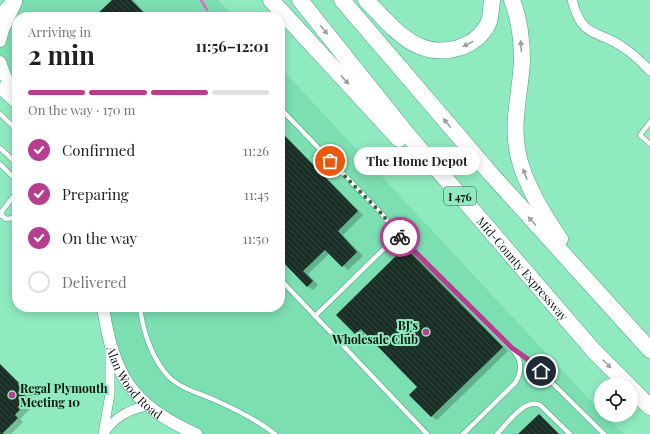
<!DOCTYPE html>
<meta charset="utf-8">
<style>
body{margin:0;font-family:"Playfair Display",serif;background:#f6f6f6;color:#202124;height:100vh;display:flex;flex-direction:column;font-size:15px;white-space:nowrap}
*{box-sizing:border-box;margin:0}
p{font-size:13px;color:#757577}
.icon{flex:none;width:22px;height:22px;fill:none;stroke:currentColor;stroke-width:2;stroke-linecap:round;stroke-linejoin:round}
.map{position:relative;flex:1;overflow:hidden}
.sheet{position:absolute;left:12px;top:12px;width:273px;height:300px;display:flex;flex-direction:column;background:#fff;border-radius:16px;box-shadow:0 2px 10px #0003}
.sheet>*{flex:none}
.buttons{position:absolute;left:594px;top:378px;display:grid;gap:8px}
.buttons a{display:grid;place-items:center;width:44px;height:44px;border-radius:50%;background:#fff;box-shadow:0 2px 10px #0003;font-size:20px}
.pin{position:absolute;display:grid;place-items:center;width:34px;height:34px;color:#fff;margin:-17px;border:2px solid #fff;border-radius:50%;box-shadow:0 1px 4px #0007}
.courier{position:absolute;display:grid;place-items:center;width:40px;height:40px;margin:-20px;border:3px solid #b73d8f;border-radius:50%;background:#fff;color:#222;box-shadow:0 1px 5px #0007}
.bubble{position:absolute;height:28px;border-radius:14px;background:#fff;box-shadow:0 2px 10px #0003;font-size:13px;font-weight:700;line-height:28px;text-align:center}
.headline em{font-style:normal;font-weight:700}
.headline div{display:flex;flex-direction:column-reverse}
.headline{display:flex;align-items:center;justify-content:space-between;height:68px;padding:0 16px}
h1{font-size:26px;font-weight:700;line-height:30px}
.bar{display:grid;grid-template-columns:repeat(4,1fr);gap:6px 4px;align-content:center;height:48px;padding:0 16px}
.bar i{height:5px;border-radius:3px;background:#e0e0e0}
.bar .selected{background:#b73d8f}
.bar p{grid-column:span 4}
ol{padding:0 16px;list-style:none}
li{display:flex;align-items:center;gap:12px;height:44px}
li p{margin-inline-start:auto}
li .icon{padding:4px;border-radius:50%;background:#b73d8f;color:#fff;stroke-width:4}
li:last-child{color:#757577}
li i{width:22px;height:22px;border:2px solid #e0e0e0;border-radius:50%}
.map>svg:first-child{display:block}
</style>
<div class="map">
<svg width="650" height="434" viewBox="0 0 650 434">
<defs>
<pattern id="building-back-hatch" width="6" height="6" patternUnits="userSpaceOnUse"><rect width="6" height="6" fill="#1a2f25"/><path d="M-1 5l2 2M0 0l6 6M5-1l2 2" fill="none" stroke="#31443b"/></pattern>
</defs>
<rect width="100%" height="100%" fill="#90eac0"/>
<g fill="#7bdfb2">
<polygon points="17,0 218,0 234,17 17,17 17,93 0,62 0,41"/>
<polygon points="280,67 601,412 601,415 604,415 624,434 196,434 176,425 126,382 103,307 280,307"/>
</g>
<g fill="#0003">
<polygon points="113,0 133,0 149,17 96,17"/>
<polygon points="280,130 363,215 343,235 363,256 348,270 330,253 308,274 318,285 313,290 307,286 280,258"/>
<polygon points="405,249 411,252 508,351 437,420 431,416 418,387 366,333 361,337 355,334"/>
<polygon points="0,365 33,396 26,403 31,408 20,419 23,422 11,434 0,434"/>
</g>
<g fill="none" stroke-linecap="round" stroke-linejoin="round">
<polyline stroke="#e06bb6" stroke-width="2.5" points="201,0 207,10"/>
</g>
<g fill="url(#building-back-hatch)">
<polygon points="112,0 131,0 148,17 94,17"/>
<polygon points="280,131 358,211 338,231 357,252 342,267 325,250 303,271 313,281 307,287 280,259"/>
<polygon points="405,247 503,347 431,417 409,395 417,387 361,329 355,334 336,315"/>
<polygon points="0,364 28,392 21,399 25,404 15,415 18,418 2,434 0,434"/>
<polygon points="539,414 559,434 518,434"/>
</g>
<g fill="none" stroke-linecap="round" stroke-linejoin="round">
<defs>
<g id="lane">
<polyline points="280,108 381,213 398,235"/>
<polyline points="0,114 17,130"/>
<polyline points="650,122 640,135 650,144"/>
<polyline points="0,148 17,164"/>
<polyline points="0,164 17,181"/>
<polyline points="0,214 6,219 14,218 17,215"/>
<polyline points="2,216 2,211 17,192"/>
<polyline points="280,279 427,434"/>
<path d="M140 307C143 332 152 359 169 377 182 390 203 394 219 402 239 411 257 420 275 434"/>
<path d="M315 316 398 235 511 348C522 359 523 370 515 383L463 434"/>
<polyline points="516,351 530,361 604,434"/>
<path d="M497 434C507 424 524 398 540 405L570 434"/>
</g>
<g id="street">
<path d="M572 0C583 41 597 28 624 48 634 54 642 63 650 71"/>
<path d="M104 433C115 417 128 410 146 406"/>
<polyline points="103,434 110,394 110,350"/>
</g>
<g id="secondary">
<polyline points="0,41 3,30 16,2"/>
<polyline points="0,62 6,78 17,93"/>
<polyline points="0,88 17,103"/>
<path id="s1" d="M103 307C113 375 132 406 196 434"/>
</g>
<polyline id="primary" points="0,16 15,0"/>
<g id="highway">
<polyline points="271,0 399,139"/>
<path id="s2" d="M300 0 407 134 593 350 628 385"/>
<polyline points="342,0 491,174 650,350"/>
<path d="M366 0C382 16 398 37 419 46 443 56 475 49 488 24 491 18 491 7 492 0"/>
<path d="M512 0C519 18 522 40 522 60 521 89 512 119 517 148 521 178 543 214 560 239"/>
<polyline points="631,388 650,407"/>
</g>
</defs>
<use href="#lane" stroke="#48a27c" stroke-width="5.5"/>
<use href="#street" stroke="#48a27c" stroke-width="10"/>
<use href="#secondary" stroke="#48a27c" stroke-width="13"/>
<use href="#primary" stroke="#48a27c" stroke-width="15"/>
<use href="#highway" stroke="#48a27c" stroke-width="17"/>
<use href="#lane" stroke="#fff" stroke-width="4.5"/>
<use href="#street" stroke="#fff" stroke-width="9"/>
<use href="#secondary" stroke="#fff" stroke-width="12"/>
<use href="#primary" stroke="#fff" stroke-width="14"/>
<use href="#highway" stroke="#fff" stroke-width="16"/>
</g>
<defs><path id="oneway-solid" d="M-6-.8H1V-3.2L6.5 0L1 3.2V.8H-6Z"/></defs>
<g fill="#99a19d">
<use href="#oneway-solid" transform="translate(324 30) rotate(51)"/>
<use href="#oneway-solid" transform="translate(468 44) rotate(153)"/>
<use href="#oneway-solid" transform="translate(521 46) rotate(-94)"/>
<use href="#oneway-solid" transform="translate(345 80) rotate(47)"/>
<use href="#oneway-solid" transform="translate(447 123) rotate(-130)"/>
<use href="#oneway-solid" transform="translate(525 174) rotate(-110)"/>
<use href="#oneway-solid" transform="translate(532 221) rotate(-132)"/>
<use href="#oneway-solid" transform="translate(607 364) rotate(45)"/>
</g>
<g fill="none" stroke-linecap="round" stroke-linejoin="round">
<polyline stroke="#32604a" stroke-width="4" stroke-dasharray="0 7.2" points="330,161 381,213 400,237"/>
<polyline stroke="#b73d8f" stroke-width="5" points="400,237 512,348 526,358 541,371"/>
</g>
<g fill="#b73d8f" stroke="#90eac0" stroke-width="1.5">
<circle cx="426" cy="332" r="4"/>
<circle cx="12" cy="395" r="4"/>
</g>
<g text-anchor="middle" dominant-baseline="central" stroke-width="4" stroke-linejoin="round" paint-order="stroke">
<rect fill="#90eac0" stroke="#2b5541" stroke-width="1" x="444" y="187" width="32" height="18" rx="3"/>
<g font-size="11" font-weight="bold" fill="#00150a">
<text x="460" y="196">I 476</text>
</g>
<g font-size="12" fill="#00150a" stroke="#90eac0">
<text stroke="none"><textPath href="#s2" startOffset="349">Mid-County Expressway</textPath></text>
<text stroke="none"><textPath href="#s1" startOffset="84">Alan Wood Road</textPath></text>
</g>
<g font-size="12" font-weight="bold" fill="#00150a" stroke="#90eac0" text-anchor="end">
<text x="418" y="325">BJ's<tspan x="418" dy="14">Wholesale Club</tspan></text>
<text x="20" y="388" text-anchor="start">Regal Plymouth<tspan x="20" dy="14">Meeting 10</tspan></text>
</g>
</g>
</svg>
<div class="buttons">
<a><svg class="icon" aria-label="locate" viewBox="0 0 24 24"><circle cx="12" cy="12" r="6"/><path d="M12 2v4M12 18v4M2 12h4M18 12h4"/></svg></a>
</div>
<div class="pin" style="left:330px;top:161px;background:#ea580c"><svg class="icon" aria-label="bag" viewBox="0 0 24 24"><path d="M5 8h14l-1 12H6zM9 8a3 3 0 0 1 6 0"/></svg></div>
<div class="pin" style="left:541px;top:371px;background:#1f2937"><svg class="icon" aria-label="home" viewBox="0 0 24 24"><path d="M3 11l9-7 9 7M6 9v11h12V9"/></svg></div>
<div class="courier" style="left:400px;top:237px"><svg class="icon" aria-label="bike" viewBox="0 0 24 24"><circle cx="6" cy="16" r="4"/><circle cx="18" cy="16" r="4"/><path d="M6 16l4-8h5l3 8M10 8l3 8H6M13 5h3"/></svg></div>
<div class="bubble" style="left:354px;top:147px;width:126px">The Home Depot</div>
<section class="sheet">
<div class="headline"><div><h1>2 min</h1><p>Arriving in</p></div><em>11:56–12:01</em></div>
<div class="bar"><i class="selected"></i><i class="selected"></i><i class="selected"></i><i></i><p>On the way · 170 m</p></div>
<ol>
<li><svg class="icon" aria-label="check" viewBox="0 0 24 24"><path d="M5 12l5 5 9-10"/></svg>Confirmed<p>11:26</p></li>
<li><svg class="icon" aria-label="check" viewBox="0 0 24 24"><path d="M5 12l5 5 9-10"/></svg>Preparing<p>11:45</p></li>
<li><svg class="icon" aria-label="check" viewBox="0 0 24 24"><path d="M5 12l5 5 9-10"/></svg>On the way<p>11:50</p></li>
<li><i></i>Delivered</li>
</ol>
</section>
</div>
